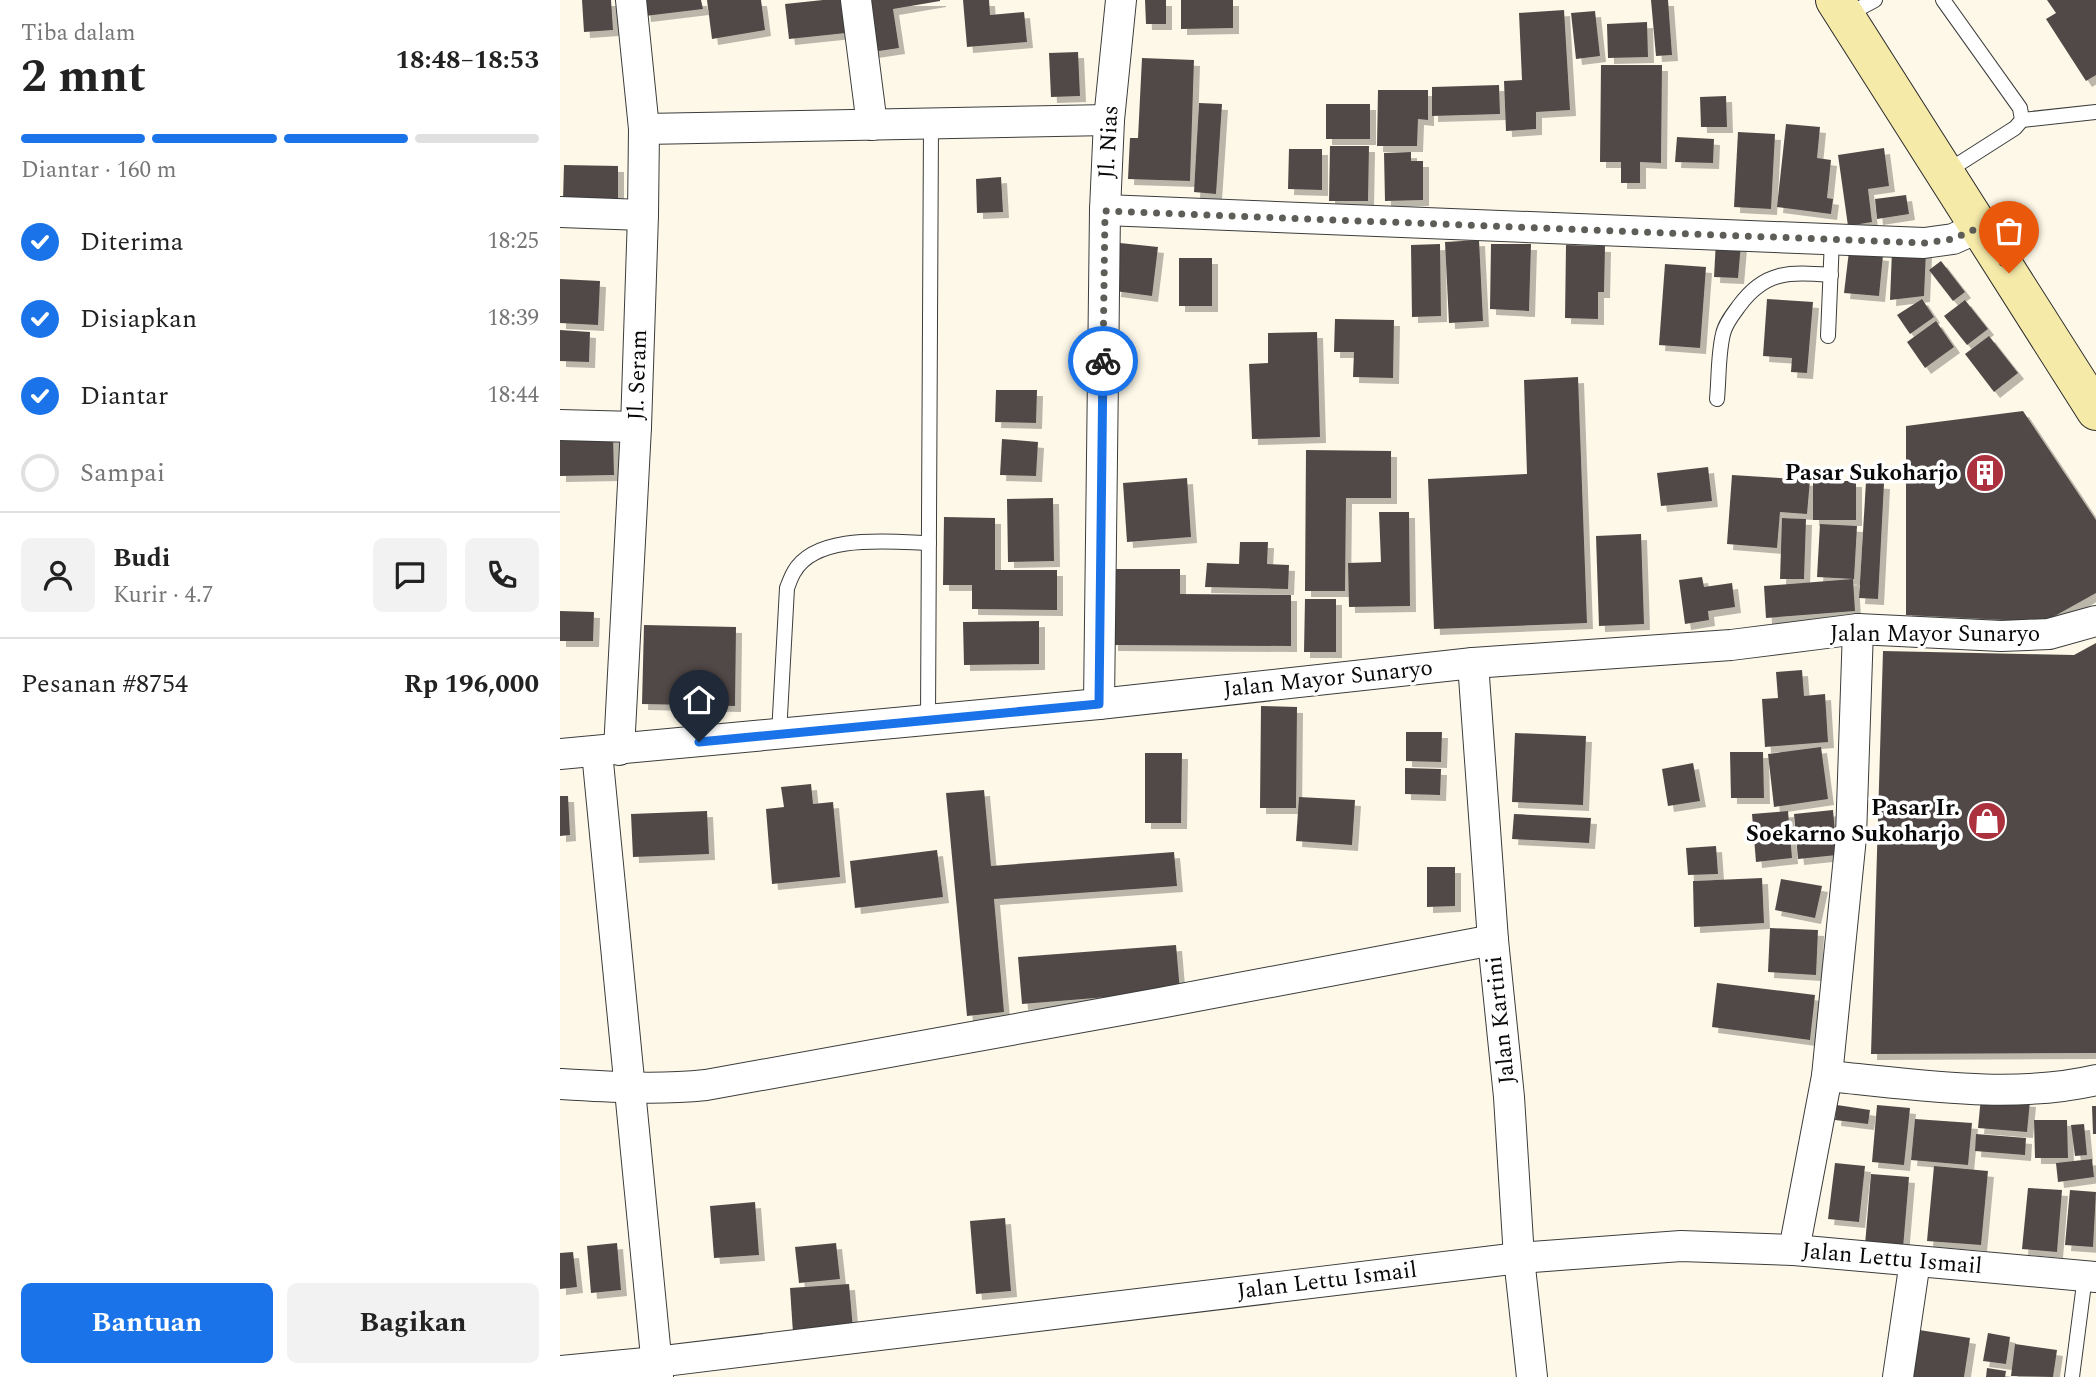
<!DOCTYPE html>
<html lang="id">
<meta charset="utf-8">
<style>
body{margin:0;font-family:Spectral,serif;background:#f2f2f2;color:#222;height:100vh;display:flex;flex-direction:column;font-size:26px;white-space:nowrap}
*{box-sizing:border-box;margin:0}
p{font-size:23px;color:#767676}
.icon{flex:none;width:38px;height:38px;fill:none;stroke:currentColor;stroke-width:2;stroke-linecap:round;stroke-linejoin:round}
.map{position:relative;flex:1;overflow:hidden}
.drawer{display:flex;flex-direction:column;background:#fff;width:560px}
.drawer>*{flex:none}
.pin{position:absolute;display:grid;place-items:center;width:60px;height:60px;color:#fff;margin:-72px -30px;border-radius:50% 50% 50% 0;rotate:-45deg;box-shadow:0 0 7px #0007}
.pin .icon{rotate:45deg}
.courier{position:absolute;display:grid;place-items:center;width:70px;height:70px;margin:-35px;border:5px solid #1a73e8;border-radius:50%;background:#fff;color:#222;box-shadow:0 2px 9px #0007}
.overview em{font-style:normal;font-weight:700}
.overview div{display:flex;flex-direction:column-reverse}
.overview{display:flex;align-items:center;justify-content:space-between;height:119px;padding:0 21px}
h1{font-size:46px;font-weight:700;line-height:52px}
.bar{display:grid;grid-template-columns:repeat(4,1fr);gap:10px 7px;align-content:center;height:84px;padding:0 21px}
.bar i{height:9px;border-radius:5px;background:#e0e0e0}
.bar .active{background:#1a73e8}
.bar p{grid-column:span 4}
.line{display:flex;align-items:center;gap:18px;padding:0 21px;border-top:2px solid #e0e0e0}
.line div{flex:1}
.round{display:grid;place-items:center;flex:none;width:74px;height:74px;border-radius:10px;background:#f2f2f2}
ol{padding:0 21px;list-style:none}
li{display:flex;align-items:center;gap:21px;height:77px}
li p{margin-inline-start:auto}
li .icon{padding:7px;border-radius:50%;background:#1a73e8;color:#fff;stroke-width:4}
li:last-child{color:#767676}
li i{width:38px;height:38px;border:4px solid #e0e0e0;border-radius:50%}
.button{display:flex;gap:14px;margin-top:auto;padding:14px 21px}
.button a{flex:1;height:80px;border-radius:10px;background:#1a73e8;color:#fff;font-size:28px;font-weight:700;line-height:80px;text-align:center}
.button a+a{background:#f2f2f2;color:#222}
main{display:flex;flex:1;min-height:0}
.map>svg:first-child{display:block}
</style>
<main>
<section class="drawer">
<div class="overview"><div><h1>2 mnt</h1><p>Tiba dalam</p></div><em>18:48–18:53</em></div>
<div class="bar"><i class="active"></i><i class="active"></i><i class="active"></i><i></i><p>Diantar · 160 m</p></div>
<ol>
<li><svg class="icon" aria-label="check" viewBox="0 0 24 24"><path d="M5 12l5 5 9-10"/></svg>Diterima<p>18:25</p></li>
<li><svg class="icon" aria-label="check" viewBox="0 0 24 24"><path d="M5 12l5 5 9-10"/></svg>Disiapkan<p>18:39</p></li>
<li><svg class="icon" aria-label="check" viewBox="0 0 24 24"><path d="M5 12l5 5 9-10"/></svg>Diantar<p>18:44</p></li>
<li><i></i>Sampai</li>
</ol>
<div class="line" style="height:126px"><a class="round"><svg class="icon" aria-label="person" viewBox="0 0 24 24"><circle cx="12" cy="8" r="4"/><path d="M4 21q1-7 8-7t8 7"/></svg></a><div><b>Budi</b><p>Kurir · 4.7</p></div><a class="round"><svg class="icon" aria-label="chat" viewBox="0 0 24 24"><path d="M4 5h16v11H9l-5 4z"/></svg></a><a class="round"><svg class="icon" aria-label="phone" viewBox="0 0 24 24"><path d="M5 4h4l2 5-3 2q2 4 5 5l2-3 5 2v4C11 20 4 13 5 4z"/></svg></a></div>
<div class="line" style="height:91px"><div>Pesanan #8754</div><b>Rp 196,000</b></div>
<div class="button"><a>Bantuan</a><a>Bagikan</a></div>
</section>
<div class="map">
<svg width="1536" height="1377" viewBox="0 0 1536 1377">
<defs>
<filter id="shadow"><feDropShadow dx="6" dy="6" stdDeviation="0" flood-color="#0004"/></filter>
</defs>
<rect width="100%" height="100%" fill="#fdf8e8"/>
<g fill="#514a47" filter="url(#shadow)">
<polygon points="22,0 51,0 53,30 24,32"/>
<polygon points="83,0 141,0 143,9 85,16"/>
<polygon points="147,0 201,0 205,30 152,39"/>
<polygon points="263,0 282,0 286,33 229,39 225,4"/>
<polygon points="303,0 380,0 380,1 333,9 339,48 312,52"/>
<polygon points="403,0 429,0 430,15 464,12 467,42 407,47"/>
<polygon points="585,0 606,0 606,24 586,24"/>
<polygon points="621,0 673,0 673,28 621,29"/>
<polygon points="1091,0 1108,0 1112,55 1096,56"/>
<polygon points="1487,0 1536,0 1536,75 1526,81 1486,19 1496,13"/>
<polygon points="1004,10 1010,110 976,112 976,129 946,131 944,81 962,80 959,13"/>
<polygon points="1035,11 1040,56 1016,59 1011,13"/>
<polygon points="1087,22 1088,57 1048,58 1047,24"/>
<polygon points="518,52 520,96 491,97 489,53"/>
<polygon points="582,58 634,60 630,181 568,179 570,138 578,138"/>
<polygon points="1041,65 1102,65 1101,163 1080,162 1080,183 1061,183 1061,162 1040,162"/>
<polygon points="939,85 940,114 872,116 872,87"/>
<polygon points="818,90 868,90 868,120 858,119 857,146 817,146"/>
<polygon points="1166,96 1167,127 1141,127 1140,97"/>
<polygon points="639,103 662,104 656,194 634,192"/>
<rect x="766" y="104" width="44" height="35"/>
<polygon points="1226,124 1260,127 1257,158 1271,160 1267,198 1273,199 1271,214 1217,207"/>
<polygon points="1178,132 1215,134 1211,209 1174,207"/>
<polygon points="1117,137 1154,139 1153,163 1115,162"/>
<polygon points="770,146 809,146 808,201 769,201"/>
<polygon points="1324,148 1329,186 1308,189 1312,222 1288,226 1278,155"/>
<polygon points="729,149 762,149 762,190 728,189"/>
<polygon points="851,152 851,161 863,161 863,200 825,201 824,153"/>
<polygon points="4,165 58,166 58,201 3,200"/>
<polygon points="441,177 443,212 417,213 416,179"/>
<polygon points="1346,195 1349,214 1317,219 1315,199"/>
<polygon points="919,240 923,321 889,323 885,242"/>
<polygon points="1156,241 1181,244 1178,278 1154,277"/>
<polygon points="560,243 598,247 592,296 555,291"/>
<polygon points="880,244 881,316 852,317 851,245"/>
<polygon points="931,244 971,244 969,311 930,309"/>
<polygon points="1006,245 1045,246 1044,292 1038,292 1038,319 1005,318"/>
<polygon points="1289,251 1323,255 1319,296 1284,293"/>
<polygon points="1332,251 1366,251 1364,296 1330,300"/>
<rect x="619" y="258" width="33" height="48"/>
<polygon points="1381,261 1405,292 1393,301 1369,270"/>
<polygon points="1105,264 1146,267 1140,348 1099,345"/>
<polygon points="0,279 40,281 38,325 0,323"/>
<polygon points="1207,299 1253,302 1247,373 1231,372 1232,358 1203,356"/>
<polygon points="1362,299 1374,317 1350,334 1337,315"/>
<polygon points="1405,300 1428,329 1407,345 1384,316"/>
<polygon points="775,319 834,320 833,378 793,377 794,352 774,352"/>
<polygon points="1376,321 1394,347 1365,368 1347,342"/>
<polygon points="0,330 30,332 29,362 0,361"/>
<polygon points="757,332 760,437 692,439 689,364 708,363 708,333"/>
<polygon points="1429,336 1458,373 1434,392 1405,354"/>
<polygon points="1018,377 1027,623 874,629 868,479 967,474 964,380"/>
<polygon points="436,390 477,390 476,423 435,422"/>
<polygon points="1463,411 1536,520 1536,593 1484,622 1346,615 1346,426"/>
<polygon points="53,435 54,475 0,476 0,437"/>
<polygon points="442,439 478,442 476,476 440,475"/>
<polygon points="746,450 831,451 831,498 786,498 785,591 745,591"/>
<polygon points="1148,467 1152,501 1101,506 1097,473"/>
<polygon points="1172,475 1250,480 1247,514 1220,512 1217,548 1167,544"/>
<polygon points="627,478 631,537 567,542 563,483"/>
<rect x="1253" y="481" width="43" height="39"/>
<polygon points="1306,482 1324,483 1318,599 1299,598"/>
<polygon points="493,498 494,561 448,562 447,499"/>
<polygon points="819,512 849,512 850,606 789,607 788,563 821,562"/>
<polygon points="384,517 435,518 435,570 497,570 497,610 412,609 412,585 383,585"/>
<polygon points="1222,518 1246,519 1244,579 1220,579"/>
<polygon points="1260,524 1297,526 1294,579 1257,577"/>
<polygon points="1081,534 1084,624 1039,626 1036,536"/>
<polygon points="680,542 708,542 707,564 729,565 728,589 645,587 647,563 679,564"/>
<polygon points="552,569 620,569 620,594 731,595 731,646 552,645"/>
<polygon points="1142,577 1144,587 1172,583 1175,607 1148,611 1149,620 1125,624 1119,580"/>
<polygon points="1293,579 1295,611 1206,618 1204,586"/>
<polygon points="745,599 776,599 776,652 744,652"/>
<polygon points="0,611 34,612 33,641 0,641"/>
<polygon points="479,621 479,664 404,665 403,622"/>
<polygon points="84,625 176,627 175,706 82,704"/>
<polygon points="1536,643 1536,1053 1311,1054 1323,651 1514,655"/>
<polygon points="1242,670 1244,696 1265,694 1268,742 1205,747 1202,699 1218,698 1216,672"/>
<polygon points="701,706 737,707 736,808 700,808"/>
<polygon points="846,732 882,732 881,762 846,761"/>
<polygon points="955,733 1026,736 1023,805 952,802"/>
<polygon points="1261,747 1268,799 1214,807 1208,754"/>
<polygon points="1170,752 1203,752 1204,798 1171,798"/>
<polygon points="585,753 622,753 621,823 585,823"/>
<polygon points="1133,763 1140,801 1108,806 1102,769"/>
<polygon points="845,768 881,769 880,795 845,794"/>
<polygon points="251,784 253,804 273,802 280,877 212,884 206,809 224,807 221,787"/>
<polygon points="424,790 431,866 614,852 617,886 434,899 444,1012 407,1016 386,793"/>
<polygon points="0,796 8,796 10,835 0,836"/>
<polygon points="739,797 795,800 792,845 736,841"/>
<polygon points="1273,810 1277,855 1238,859 1234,814"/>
<polygon points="147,811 149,854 73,857 71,814"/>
<polygon points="1228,811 1232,858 1196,862 1192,814"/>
<polygon points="954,814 1031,818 1029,843 952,839"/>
<polygon points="1156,846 1158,874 1128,875 1126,848"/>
<polygon points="377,850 383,897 295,908 290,861"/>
<polygon points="867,867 895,867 895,906 867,907"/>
<polygon points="1202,878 1204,923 1134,927 1133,881"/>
<polygon points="1221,879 1262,886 1255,918 1215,910"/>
<polygon points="1210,928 1258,930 1256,975 1208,972"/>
<polygon points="616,945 620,991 462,1004 458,957"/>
<polygon points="1157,983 1255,995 1250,1040 1152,1027"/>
<polygon points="1421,1097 1470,1101 1467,1132 1418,1128"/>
<polygon points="1277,1105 1310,1110 1308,1124 1275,1120"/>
<polygon points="1317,1105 1350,1108 1344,1165 1312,1162"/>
<polygon points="1532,1106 1536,1106 1536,1134 1533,1134"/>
<polygon points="1355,1119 1412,1123 1408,1165 1351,1160"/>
<polygon points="1474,1120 1507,1120 1508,1158 1475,1158"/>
<polygon points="1524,1124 1527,1155 1515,1156 1511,1125"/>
<polygon points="1416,1134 1466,1138 1465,1155 1415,1151"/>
<polygon points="1532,1159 1534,1177 1498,1182 1496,1163"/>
<polygon points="1275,1163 1305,1166 1299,1222 1268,1219"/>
<polygon points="1374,1166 1428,1171 1421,1245 1367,1241"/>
<polygon points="1311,1174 1349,1177 1343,1248 1305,1245"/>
<polygon points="1468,1188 1502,1190 1497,1252 1462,1249"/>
<polygon points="1510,1190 1536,1192 1533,1247 1505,1245"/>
<polygon points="195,1202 199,1255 154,1258 150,1206"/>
<polygon points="445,1218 451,1291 416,1294 410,1221"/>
<polygon points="57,1243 61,1290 31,1293 27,1246"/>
<polygon points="276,1243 280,1279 239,1283 235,1247"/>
<polygon points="13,1252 17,1287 0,1289 0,1253"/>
<polygon points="289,1284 293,1329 233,1333 230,1288"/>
<polygon points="1353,1329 1410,1338 1404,1377 1345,1377"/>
<polygon points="1428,1333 1450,1337 1446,1364 1423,1361"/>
<polygon points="1455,1344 1497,1350 1493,1377 1451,1376"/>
<polygon points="1427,1368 1446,1371 1445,1377 1426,1377"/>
</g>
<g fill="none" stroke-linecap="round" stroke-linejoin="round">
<defs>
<g id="lane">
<polyline points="1383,0 1460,108 1462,120 1455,128 1386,172"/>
<polyline points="1287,15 1315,0"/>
<polyline points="1462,120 1536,112"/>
<polyline points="1268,336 1272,239"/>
<path d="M1157 399C1159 378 1158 355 1163 334 1165 324 1173 314 1179 306 1205 270 1230 272 1271 275"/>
<polyline points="368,720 371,124"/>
<path d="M219 734 227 588C229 583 231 577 234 572 256 533 330 542 369 543"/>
<polyline points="1512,1377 1525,1276"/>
</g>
<g id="street">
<polyline points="296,0 312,125"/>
<polyline points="84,129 549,120"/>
<polyline points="545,210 1364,243 1393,239 1420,227"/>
<polyline points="0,212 83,215"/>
<polyline points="0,425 76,427"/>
<polyline points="913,663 933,940 949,1097 959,1258 972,1377"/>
<polyline points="539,704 545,210 549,120 561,0"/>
<polyline points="59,750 76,427 83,215 84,129 71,0"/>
<polyline points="37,752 98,1377"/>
<polyline points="0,754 539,704 913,663 1171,645 1298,629 1441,636 1489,634 1536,621"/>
<path d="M1267 1076C1354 1084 1450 1100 1536 1080"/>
<path d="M0 1084C49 1087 97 1090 146 1085L600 1003 933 940"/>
<polyline points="1234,1250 1267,1076 1291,837 1298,629"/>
<polyline points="0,1371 96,1362 959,1258 1121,1246 1234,1250 1536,1277"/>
<polyline points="1338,1377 1355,1261"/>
</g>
<polyline id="secondary" points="1275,0 1536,411"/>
</defs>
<use href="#lane" stroke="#3c3c3c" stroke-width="16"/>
<use href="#street" stroke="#3c3c3c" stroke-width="32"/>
<use href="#secondary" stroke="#2b2b2b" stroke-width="40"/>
<use href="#lane" stroke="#fff" stroke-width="14"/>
<use href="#street" stroke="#fff" stroke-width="30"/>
<use href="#secondary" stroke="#f6eaa9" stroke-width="38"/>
</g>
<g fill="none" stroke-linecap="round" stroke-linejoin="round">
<polyline stroke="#5e5d57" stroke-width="7" stroke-dasharray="0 12.6" points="543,361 545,211 1364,243 1393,239 1420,227 1449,273"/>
<polyline stroke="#1a73e8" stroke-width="9" points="139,742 539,704 543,361"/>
</g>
<defs>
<symbol id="building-disc" viewBox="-11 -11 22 22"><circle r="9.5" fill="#aa313d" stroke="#fff"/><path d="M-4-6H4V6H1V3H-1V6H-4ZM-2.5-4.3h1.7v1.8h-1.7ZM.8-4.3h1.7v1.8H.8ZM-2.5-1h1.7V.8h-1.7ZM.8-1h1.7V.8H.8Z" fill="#fff"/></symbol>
<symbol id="shop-disc" viewBox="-11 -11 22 22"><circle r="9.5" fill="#aa313d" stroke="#fff"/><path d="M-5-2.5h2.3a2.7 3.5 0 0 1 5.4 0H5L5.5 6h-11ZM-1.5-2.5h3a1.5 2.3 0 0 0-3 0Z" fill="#fff"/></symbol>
</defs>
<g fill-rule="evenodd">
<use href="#building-disc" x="1403" y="451" width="44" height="44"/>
<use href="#shop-disc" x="1405" y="799" width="44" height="44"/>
</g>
<g text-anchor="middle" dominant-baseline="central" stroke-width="7" stroke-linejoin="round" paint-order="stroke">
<g font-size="23" fill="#090909" stroke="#fff">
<text transform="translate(549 142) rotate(-87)">Jl. Nias</text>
<text transform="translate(78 375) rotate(-88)">Jl. Seram</text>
<text x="1375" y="634">Jalan Mayor Sunaryo</text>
<text transform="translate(768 679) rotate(-6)">Jalan Mayor Sunaryo</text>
<text transform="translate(941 1020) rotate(-96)">Jalan Kartini</text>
<text transform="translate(1332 1259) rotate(5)">Jalan Lettu Ismail</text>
<text transform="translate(767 1281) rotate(-7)">Jalan Lettu Ismail</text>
</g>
<g font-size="23" font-weight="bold" fill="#090909" stroke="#fff" text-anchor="end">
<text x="1398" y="473">Pasar Sukoharjo</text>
<text x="1400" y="808">Pasar Ir.<tspan x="1400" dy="26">Soekarno Sukoharjo</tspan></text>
</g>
</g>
</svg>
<div class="pin" style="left:1449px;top:273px;background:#ea580c"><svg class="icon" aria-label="bag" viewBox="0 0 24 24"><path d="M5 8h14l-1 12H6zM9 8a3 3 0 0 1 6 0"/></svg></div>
<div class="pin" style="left:139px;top:742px;background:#1f2937"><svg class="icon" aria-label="home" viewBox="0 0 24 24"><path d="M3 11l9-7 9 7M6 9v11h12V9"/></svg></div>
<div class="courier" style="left:543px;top:361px"><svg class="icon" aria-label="bike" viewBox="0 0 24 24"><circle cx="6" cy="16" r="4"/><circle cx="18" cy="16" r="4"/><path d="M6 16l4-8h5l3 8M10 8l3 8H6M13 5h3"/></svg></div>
</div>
</main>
